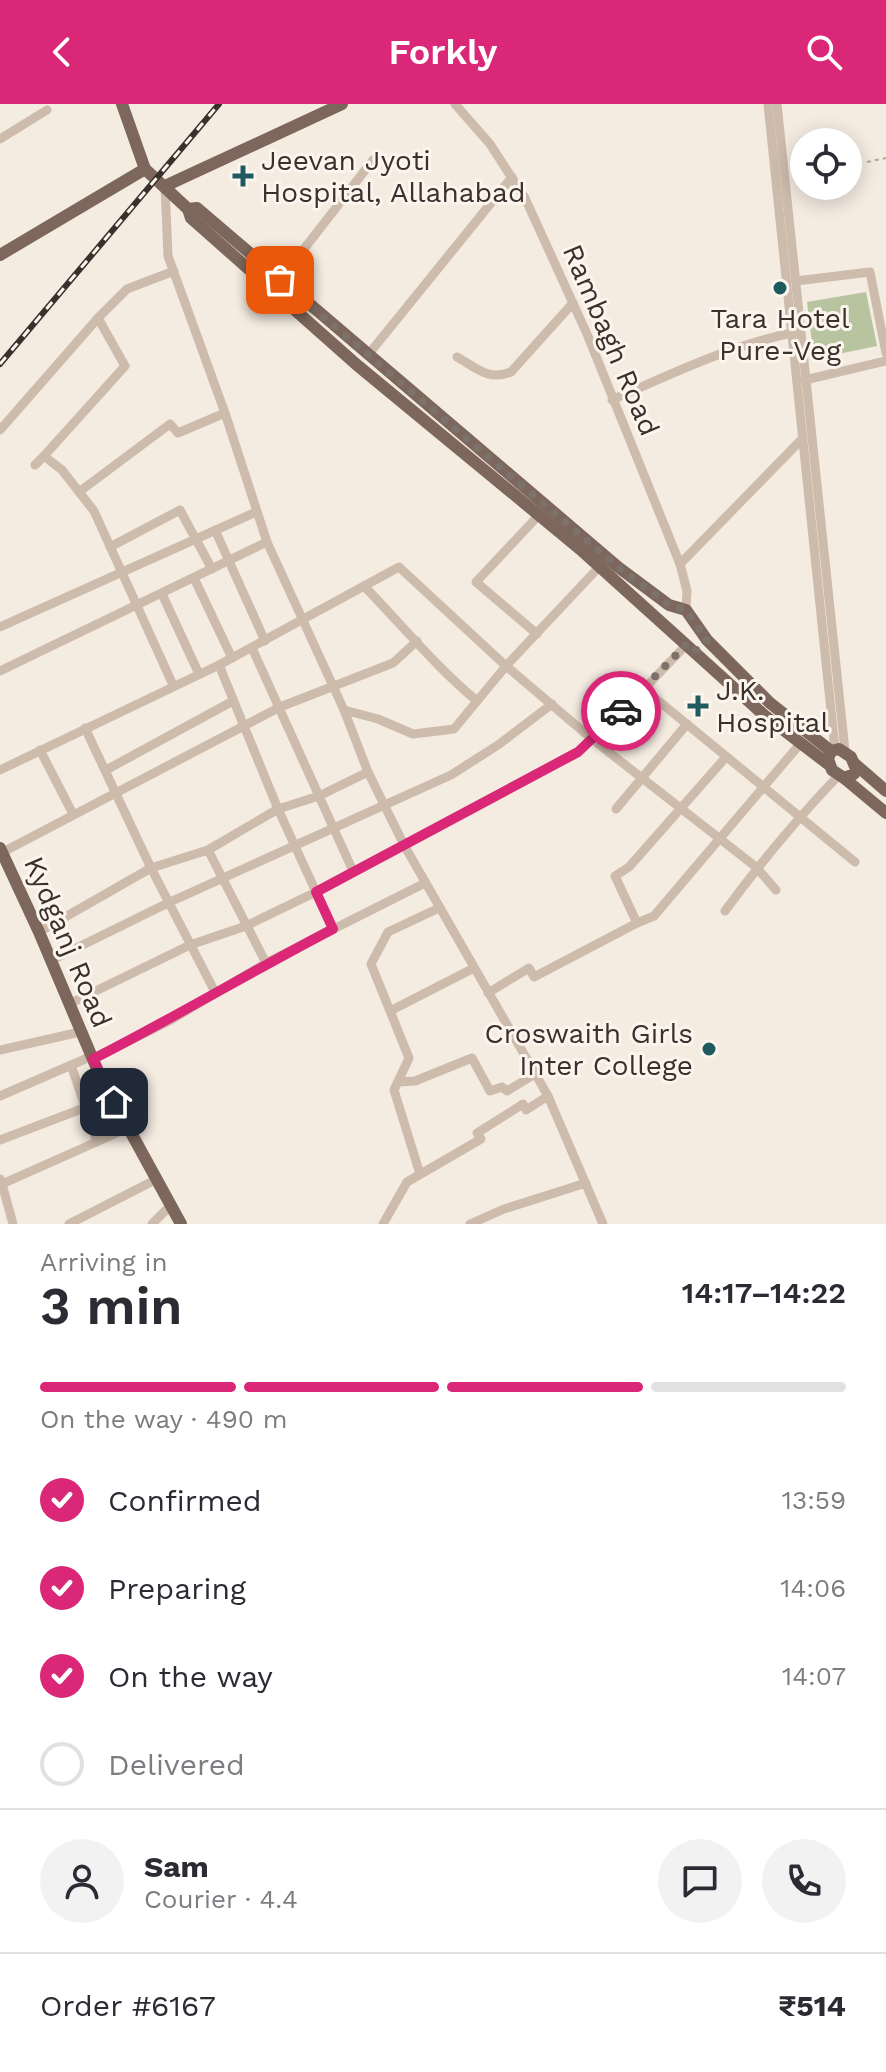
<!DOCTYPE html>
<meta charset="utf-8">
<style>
body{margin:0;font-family:"Work Sans",sans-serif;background:#f2f2f3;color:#2b2b33;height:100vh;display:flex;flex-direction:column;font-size:30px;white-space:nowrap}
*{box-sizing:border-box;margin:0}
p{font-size:26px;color:#7c7c81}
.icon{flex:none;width:44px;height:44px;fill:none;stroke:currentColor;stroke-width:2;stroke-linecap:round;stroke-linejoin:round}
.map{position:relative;height:1120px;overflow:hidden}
.side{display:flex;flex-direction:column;background:#fff;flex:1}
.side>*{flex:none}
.controls{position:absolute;left:790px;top:24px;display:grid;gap:16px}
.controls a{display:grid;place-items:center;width:72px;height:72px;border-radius:50%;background:#fff;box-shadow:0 4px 20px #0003;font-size:40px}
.pin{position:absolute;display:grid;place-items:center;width:68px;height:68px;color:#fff;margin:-34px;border-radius:16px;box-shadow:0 4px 12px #0006}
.courier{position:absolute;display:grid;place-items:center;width:80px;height:80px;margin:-40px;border:6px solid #db2777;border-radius:50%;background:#fff;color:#222;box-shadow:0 2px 10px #0007}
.head em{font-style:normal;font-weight:600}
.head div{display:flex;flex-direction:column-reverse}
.head{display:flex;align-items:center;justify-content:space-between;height:136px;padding:0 40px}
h1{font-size:52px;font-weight:600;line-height:60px}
.bar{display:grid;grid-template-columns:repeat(4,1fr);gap:12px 8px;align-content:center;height:96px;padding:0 40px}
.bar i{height:10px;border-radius:6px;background:#e1e1e2}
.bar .active{background:#db2777}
.bar p{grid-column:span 4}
.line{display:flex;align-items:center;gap:20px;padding:0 40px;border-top:2px solid #e1e1e2}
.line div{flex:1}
.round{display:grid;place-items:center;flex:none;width:84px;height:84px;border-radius:42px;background:#f2f2f3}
ol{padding:0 40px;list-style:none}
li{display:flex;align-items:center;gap:24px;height:88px}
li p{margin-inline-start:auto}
li .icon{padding:8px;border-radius:50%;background:#db2777;color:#fff;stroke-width:4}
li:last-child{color:#7c7c81}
li i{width:44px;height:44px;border:4px solid #e1e1e2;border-radius:50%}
header{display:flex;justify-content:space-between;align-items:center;height:104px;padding:0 40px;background:#db2777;color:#fff;font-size:36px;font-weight:600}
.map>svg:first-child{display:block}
</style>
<header><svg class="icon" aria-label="back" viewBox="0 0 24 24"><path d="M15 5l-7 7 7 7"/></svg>Forkly<svg class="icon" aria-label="search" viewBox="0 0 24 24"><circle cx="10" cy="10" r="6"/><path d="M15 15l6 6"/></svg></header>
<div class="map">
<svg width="886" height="1120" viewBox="0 0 886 1120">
<rect width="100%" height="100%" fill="#f4ebe1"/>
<polygon fill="#b8c4a0" points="866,188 877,242 814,255 807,198"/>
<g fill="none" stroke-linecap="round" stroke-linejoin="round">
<polyline stroke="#b9a596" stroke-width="2" stroke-dasharray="4 4" stroke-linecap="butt" points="867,58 886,54"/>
<g stroke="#cdbbac" stroke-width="9">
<polyline points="455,0 490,40 525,94 587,230 680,460 687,487 686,506"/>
<polyline points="768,0 835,645"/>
<polyline points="777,0 845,647"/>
<polyline points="0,35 47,6"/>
<polyline points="165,82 168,152 225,309 267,438 344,606 368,668 404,741 548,992 603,1120"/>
<polyline points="280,176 373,56"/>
<polyline points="796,177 870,168 886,249"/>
<polyline points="368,251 512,73"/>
<path d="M457 253C477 264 488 277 511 268L573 199"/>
<polyline points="805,276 886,257"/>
<path d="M612 296C673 269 731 241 796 228"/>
<polyline points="0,326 98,214 127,185 174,167"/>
<polyline points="44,352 125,262 98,214"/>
<polyline points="35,361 44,352 62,366 94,407 173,581"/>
<polyline points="79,388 170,320 178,329 225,309"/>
<polyline points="215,426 265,537"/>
<polyline points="110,443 180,406 212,465"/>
<polyline points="680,460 803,334"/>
<polyline points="194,474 232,554"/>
<path d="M364 482C402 521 436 563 477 597"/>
<polyline points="162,490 199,570"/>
<polyline points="0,523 256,408"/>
<polyline points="537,530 476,478 539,411"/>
<polyline points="252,544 353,767"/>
<polyline points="219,561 278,705 333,825"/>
<polyline points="0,567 267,438"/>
<polyline points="644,585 855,758"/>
<polyline points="344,606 378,615 413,630 454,625 506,562 600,462"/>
<polyline points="85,624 151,764 215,888"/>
<polyline points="40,646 73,710"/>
<polyline points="0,666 219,561 399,463 506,562 592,635 756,763 776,786"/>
<polyline points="106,666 233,597"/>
<polyline points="616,705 687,620"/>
<polyline points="208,746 266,859"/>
<polyline points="3,748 280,603 393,559 417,537"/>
<path d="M725 807C760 759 797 715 838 672"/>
<polyline points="637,819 615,772 629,763 726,653"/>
<polyline points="39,828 151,764 208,746 278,705 319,692 368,668"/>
<polyline points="50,857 170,798 451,671 498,641 552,600"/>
<polyline points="488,889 529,864 534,873 637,819 654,812 800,640"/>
<polyline points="69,900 190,841 246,822 316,788 578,648 644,585 687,540"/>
<polyline points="392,906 474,864"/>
<polyline points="0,946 80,928"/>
<polyline points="93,955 171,916 266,859 425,779"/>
<polyline points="71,961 97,1038"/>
<polyline points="398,978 415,977 472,954 490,987 502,983 507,987 535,970"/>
<polyline points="0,992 92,952"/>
<polyline points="0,1036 84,1004"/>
<polyline points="420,1070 394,986 409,954 371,860 388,828 439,804"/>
<polyline points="0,1075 2,1080 128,1024"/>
<polyline points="2,1080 13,1120"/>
<polyline points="69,1120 155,1076"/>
<polyline points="152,1120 170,1102"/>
<polyline points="383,1120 407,1078 481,1035 477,1029 523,1000 526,1006 548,992"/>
<polyline points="470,1120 504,1105 586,1079"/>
</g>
<g stroke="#7d675c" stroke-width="12">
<polyline points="122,0 145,65 188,105 191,114 357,261 580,445 764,611 828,660"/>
<polyline points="165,82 342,0"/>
<polyline points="188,105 197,104 618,463 669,501 686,506 707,536 770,599 831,647 839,645 851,653 856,665 854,670 844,674 832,666 828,655 831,647"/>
<polyline points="0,151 145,65"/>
<polyline points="855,660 886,687"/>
<polyline points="844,674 886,709"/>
<polyline points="0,744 39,828 100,972 181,1120"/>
</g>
<defs>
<polyline id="rail" points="0,260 219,0"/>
</defs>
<use href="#rail" stroke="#3b302b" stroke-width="6"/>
<use href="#rail" stroke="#fbf5ee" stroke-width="3" stroke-dasharray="9" stroke-linecap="butt"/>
</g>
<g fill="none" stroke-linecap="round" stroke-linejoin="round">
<polyline stroke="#7c716b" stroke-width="8" stroke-dasharray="0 14.4" points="280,176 618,463 669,501 686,506 707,536 695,547 687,540 621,607"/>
<path stroke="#db2777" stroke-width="10" d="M114 998 93 955C174 914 252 867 333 825L316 788 578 648 621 607"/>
</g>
<g fill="#1f5a5e" stroke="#fbf5ee" stroke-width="3">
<path d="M239 60h8v8h8v8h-8v8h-8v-8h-8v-8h8z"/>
<circle cx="780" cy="184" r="8"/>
<path d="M694 590h8v8h8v8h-8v8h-8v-8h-8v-8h8z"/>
<circle cx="709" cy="945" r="8"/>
</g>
<g text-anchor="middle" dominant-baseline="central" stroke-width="6" stroke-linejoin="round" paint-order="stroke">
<g font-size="28" fill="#3b302b" stroke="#fbf5ee" text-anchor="start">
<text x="261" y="56">Jeevan Jyoti<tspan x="261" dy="32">Hospital, Allahabad</tspan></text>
<text x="780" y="214" text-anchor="middle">Tara Hotel<tspan x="780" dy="32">Pure-Veg</tspan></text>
<text x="716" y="586">J.K.<tspan x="716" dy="32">Hospital</tspan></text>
<text x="693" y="929" text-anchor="end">Croswaith Girls<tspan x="693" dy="32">Inter College</tspan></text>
</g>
<g font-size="28" fill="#3b302b" stroke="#fbf5ee">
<text transform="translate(611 236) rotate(67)">Rambagh Road</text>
<text transform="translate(68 838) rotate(67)">Kydganj Road</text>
</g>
</g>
</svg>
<div class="controls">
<a><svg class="icon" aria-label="locate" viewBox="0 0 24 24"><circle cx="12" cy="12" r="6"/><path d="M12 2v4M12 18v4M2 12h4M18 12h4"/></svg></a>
</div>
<div class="pin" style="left:280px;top:176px;background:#ea580c"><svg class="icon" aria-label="bag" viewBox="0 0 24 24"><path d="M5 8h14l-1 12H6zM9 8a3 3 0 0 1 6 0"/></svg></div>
<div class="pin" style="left:114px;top:998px;background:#1f2937"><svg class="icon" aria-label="home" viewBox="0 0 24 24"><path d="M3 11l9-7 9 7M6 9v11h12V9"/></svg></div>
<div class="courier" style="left:621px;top:607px"><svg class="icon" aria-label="car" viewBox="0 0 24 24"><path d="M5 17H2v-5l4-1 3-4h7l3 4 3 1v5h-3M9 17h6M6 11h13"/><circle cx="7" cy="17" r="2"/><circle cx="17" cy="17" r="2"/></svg></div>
</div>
<section class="side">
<div class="head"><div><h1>3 min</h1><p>Arriving in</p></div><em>14:17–14:22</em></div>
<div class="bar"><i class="active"></i><i class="active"></i><i class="active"></i><i></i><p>On the way · 490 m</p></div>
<ol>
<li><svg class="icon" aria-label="check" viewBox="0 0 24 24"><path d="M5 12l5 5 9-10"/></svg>Confirmed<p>13:59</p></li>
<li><svg class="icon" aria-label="check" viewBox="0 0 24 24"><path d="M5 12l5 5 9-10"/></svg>Preparing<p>14:06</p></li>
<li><svg class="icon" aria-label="check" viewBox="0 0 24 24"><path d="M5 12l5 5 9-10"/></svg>On the way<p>14:07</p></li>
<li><i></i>Delivered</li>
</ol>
<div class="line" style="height:144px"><a class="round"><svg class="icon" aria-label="person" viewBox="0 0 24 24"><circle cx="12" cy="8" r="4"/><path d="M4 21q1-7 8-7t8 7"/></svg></a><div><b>Sam</b><p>Courier · 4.4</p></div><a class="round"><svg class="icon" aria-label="chat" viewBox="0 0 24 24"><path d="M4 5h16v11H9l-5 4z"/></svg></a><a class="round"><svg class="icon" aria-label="phone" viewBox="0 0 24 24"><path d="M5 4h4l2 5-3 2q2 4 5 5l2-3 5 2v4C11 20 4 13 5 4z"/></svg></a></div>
<div class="line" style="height:104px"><div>Order #6167</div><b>₹514</b></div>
</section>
